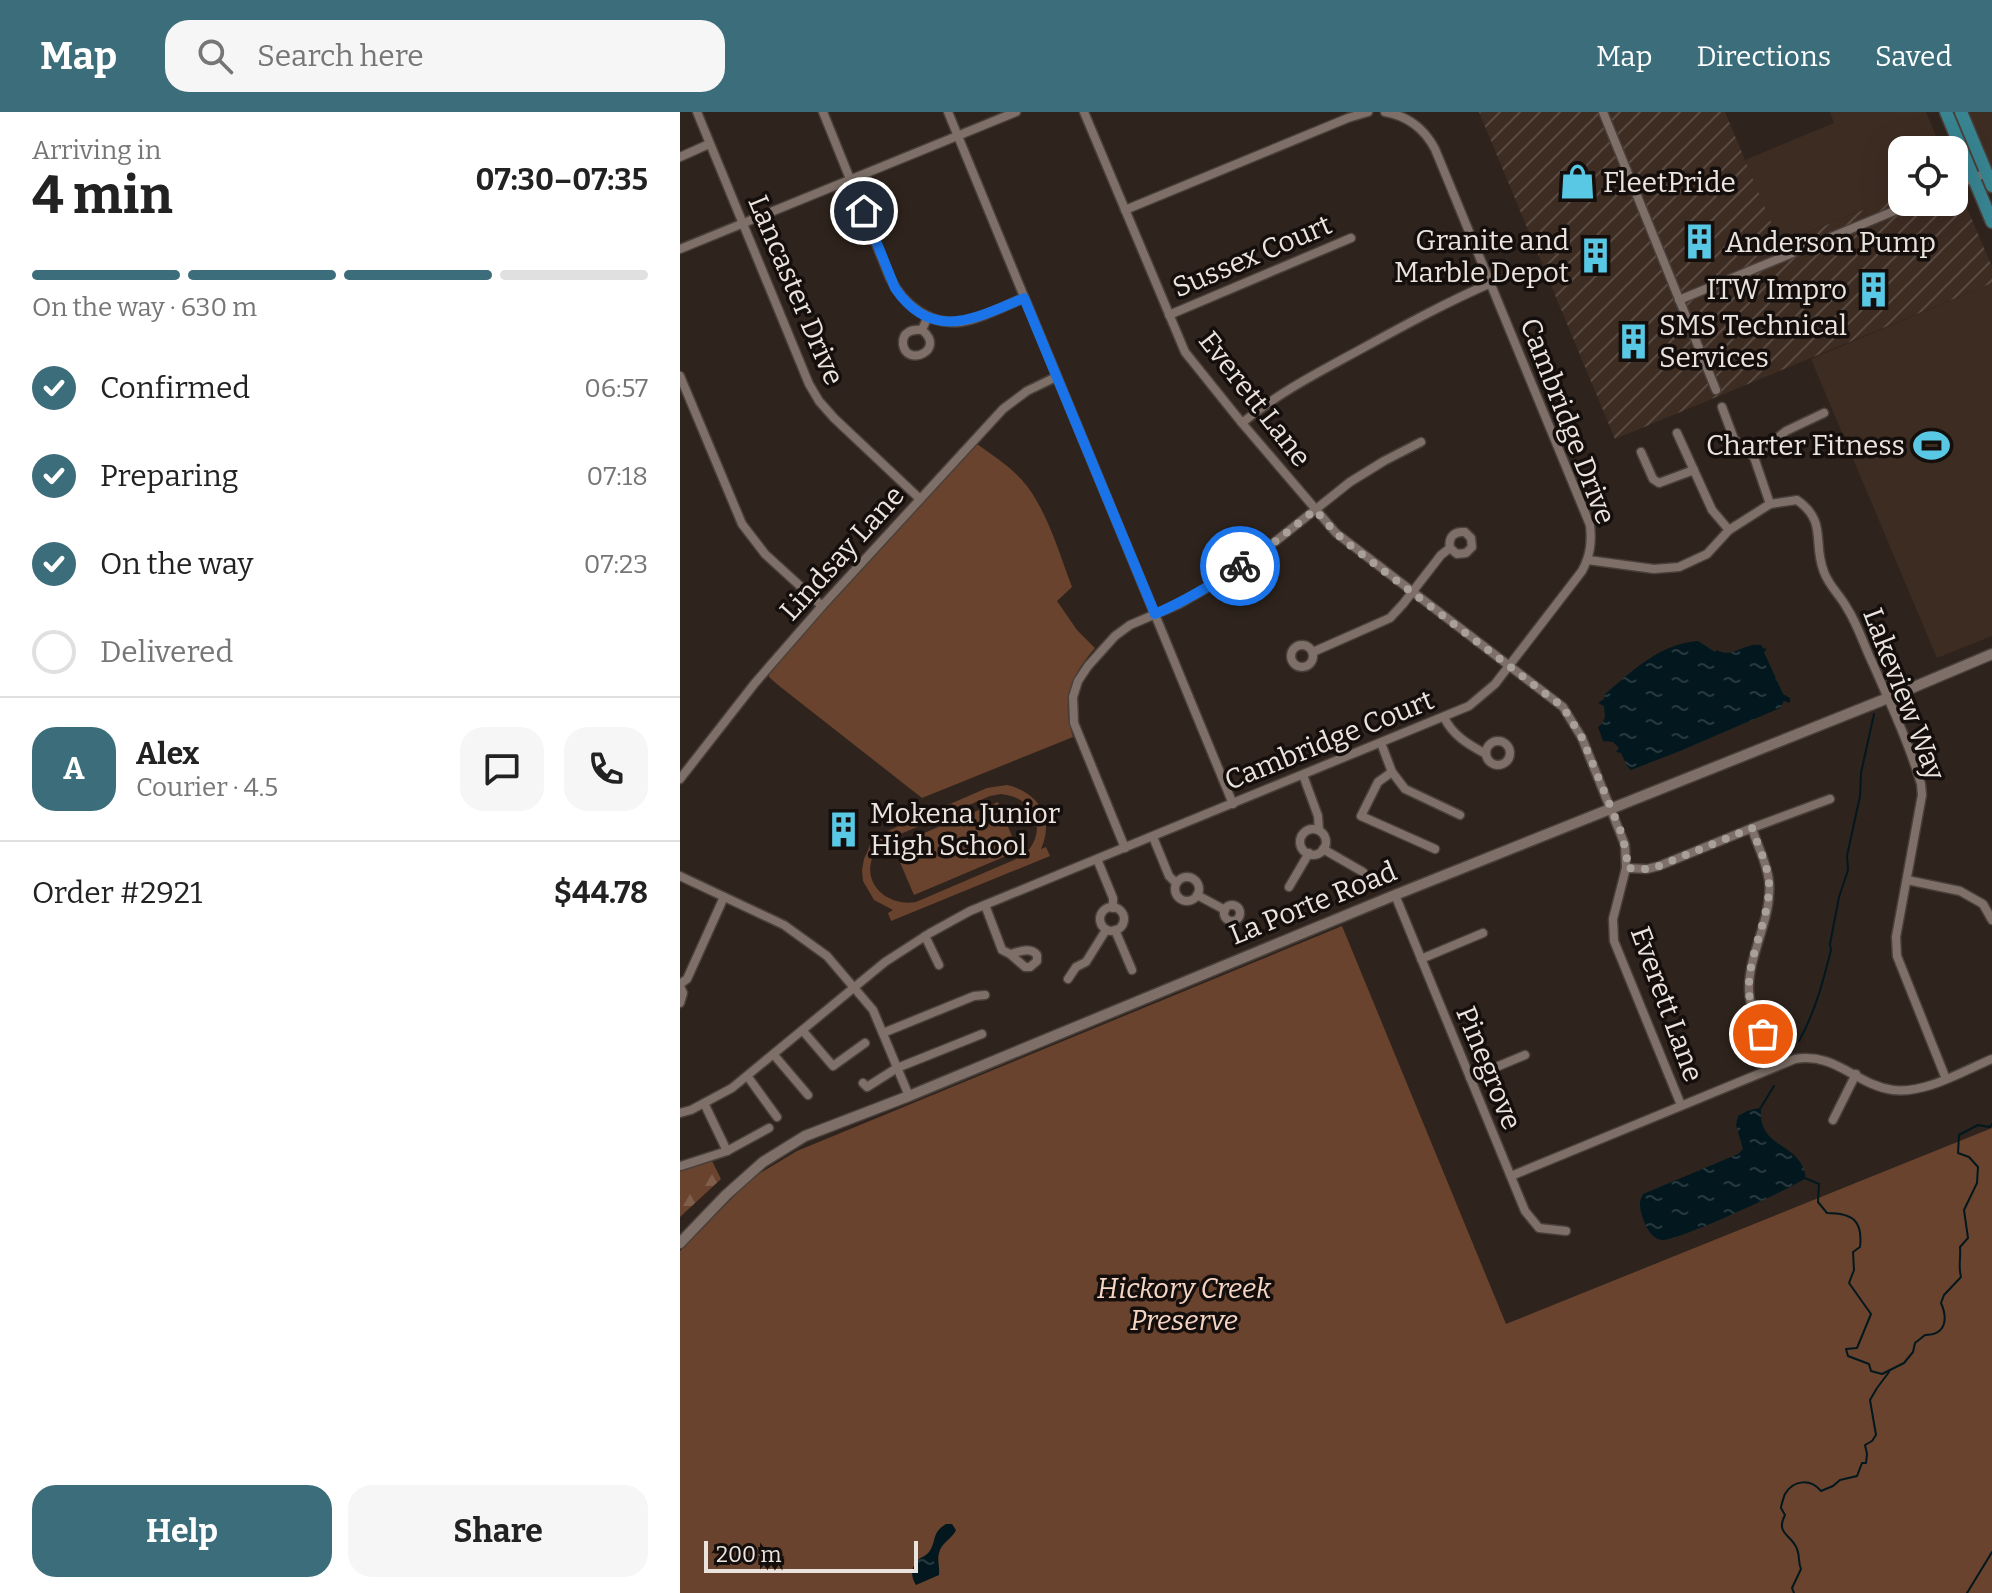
<!DOCTYPE html>
<meta charset="utf-8">
<style>
body{margin:0;font-family:Bitter,serif;background:#f6f6f6;color:#222;height:100vh;display:flex;flex-direction:column;font-size:30px;white-space:nowrap}
*{box-sizing:border-box;margin:0}
p{font-size:26px;color:#767676}
.icon{flex:none;width:44px;height:44px;fill:none;stroke:currentColor;stroke-width:2;stroke-linecap:round;stroke-linejoin:round}
.map{position:relative;flex:1;overflow:hidden}
.side{display:flex;flex-direction:column;background:#fff;width:680px}
.side>*{flex:none}
.tools{position:absolute;left:1208px;top:24px;display:grid;gap:16px}
.tools a{display:grid;place-items:center;width:80px;height:80px;border-radius:16px;background:#fff;box-shadow:0 8px 32px #0002;font-size:40px}
.scale{position:absolute;left:24px;bottom:20px;width:214px;box-sizing:border-box;padding-left:8px;border:4px solid #ebe3de;border-top:0;font-size:22px;line-height:28px;white-space:nowrap;color:#ebe3de;-webkit-text-stroke:6px #140e0c;paint-order:stroke}
.pin{position:absolute;display:grid;place-items:center;width:68px;height:68px;color:#fff;margin:-34px;border:4px solid #fff;border-radius:50%;box-shadow:0 2px 8px #0007}
.courier{position:absolute;display:grid;place-items:center;width:80px;height:80px;margin:-40px;border:6px solid #1a73e8;border-radius:50%;background:#fff;color:#222;box-shadow:0 2px 10px #0007}
.summary em{font-style:normal;font-weight:700}
.summary div{display:flex;flex-direction:column-reverse}
.summary{display:flex;align-items:center;justify-content:space-between;height:136px;padding:0 32px}
h1{font-size:52px;font-weight:700;line-height:60px}
.bar{display:grid;grid-template-columns:repeat(4,1fr);gap:12px 8px;align-content:center;height:96px;padding:0 32px}
.bar i{height:10px;border-radius:6px;background:#e0e0e0}
.bar .on{background:#3b6d7a}
.bar p{grid-column:span 4}
.line{display:flex;align-items:center;gap:20px;padding:0 32px;border-top:2px solid #e0e0e0}
.line div{flex:1}
.round{display:grid;place-items:center;flex:none;width:84px;height:84px;border-radius:24px;background:#f6f6f6}
ol{padding:0 32px;list-style:none}
li{display:flex;align-items:center;gap:24px;height:88px}
li p{margin-inline-start:auto}
li .icon{padding:8px;border-radius:50%;background:#3b6d7a;color:#fff;stroke-width:4}
li:last-child{color:#767676}
li i{width:44px;height:44px;border:4px solid #e0e0e0;border-radius:50%}
.button{display:flex;gap:16px;margin-top:auto;padding:16px 32px}
.button a{flex:1;height:92px;border-radius:24px;background:#3b6d7a;color:#fff;font-size:32px;font-weight:700;line-height:92px;text-align:center}
.button a+a{background:#f6f6f6;color:#222}
header{display:flex;align-items:center;gap:48px;box-sizing:border-box;height:112px;padding:0 40px;background:#3b6d7a;color:#fff}
header strong{font-size:38px}
nav{display:flex;gap:44px;margin-inline-start:auto;font-size:28px}
.search{width:560px;height:72px;background:#f6f6f6;display:flex;align-items:center;gap:20px;box-sizing:border-box;padding:0 28px;border-radius:24px;color:#767676;font-size:30px}
main{display:flex;flex:1;min-height:0}
.map>svg:first-child{display:block}
</style>
<header>
<strong>Map</strong>
<div class="search"><svg class="icon" aria-label="search" viewBox="0 0 24 24"><circle cx="10" cy="10" r="6"/><path d="M15 15l6 6"/></svg>Search here</div>
<nav><a>Map</a><a>Directions</a><a>Saved</a></nav>
</header>
<main>
<section class="side">
<div class="summary"><div><h1>4 min</h1><p>Arriving in</p></div><em>07:30–07:35</em></div>
<div class="bar"><i class="on"></i><i class="on"></i><i class="on"></i><i></i><p>On the way · 630 m</p></div>
<ol>
<li><svg class="icon" aria-label="check" viewBox="0 0 24 24"><path d="M5 12l5 5 9-10"/></svg>Confirmed<p>06:57</p></li>
<li><svg class="icon" aria-label="check" viewBox="0 0 24 24"><path d="M5 12l5 5 9-10"/></svg>Preparing<p>07:18</p></li>
<li><svg class="icon" aria-label="check" viewBox="0 0 24 24"><path d="M5 12l5 5 9-10"/></svg>On the way<p>07:23</p></li>
<li><i></i>Delivered</li>
</ol>
<div class="line" style="height:144px"><b class="round" style="background:#3b6d7a;color:#fff">A</b><div><b>Alex</b><p>Courier · 4.5</p></div><a class="round"><svg class="icon" aria-label="chat" viewBox="0 0 24 24"><path d="M4 5h16v11H9l-5 4z"/></svg></a><a class="round"><svg class="icon" aria-label="phone" viewBox="0 0 24 24"><path d="M5 4h4l2 5-3 2q2 4 5 5l2-3 5 2v4C11 20 4 13 5 4z"/></svg></a></div>
<div class="line" style="height:104px"><div>Order #2921</div><b>$44.78</b></div>
<div class="button"><a>Help</a><a>Share</a></div>
</section>
<div class="map">
<svg width="1312" height="1481" viewBox="0 0 1312 1481">
<defs>
<pattern id="industrial-furrows" width="10" height="10" patternUnits="userSpaceOnUse" patternTransform="scale(2)"><rect width="10" height="10" fill="#3d2c22"/><path d="M-1 1l2-2M0 10L10 0M9 11l2-2" fill="none" stroke="#594a42"/></pattern>
<pattern id="forest-firs" width="22" height="20" patternUnits="userSpaceOnUse" patternTransform="scale(2)"><rect width="22" height="20" fill="#69432d"/><path d="M5 1l3.5 6h-7zM16 11l3.5 6h-7z" fill="#7f5e4b"/></pattern>
<pattern id="water-ripples" width="26" height="14" patternUnits="userSpaceOnUse" patternTransform="scale(2)"><rect width="26" height="14" fill="#02181e"/><path d="M2 4q2-2 4 0t4 0M15 11q2-2 4 0t4 0" fill="none" stroke="#27393e"/></pattern>
</defs>
<rect width="100%" height="100%" fill="#2f241d"/>
<g fill="#3d2c22">
<polygon points="1150,0 1246,0 1262,38 1222,38 1222,82 1099,132 1065,48 1154,11"/>
<polygon points="1284,0 1312,0 1312,68"/>
<polygon points="1312,171 1312,524 1257,546 1131,247"/>
</g>
<polygon fill="url(#industrial-furrows)" points="799,0 1045,0 1100,132 1222,82 1222,90 1274,90 1274,65 1312,155 1312,171 935,327"/>
<polygon fill="url(#forest-firs)" points="31,1047 41,1067 0,1105 0,1056"/>
<g fill="#69432d" fill-rule="evenodd">
<path d="M297 332C312 343 328 353 341 367 366 394 379 441 392 475L377 489 397 518 415 536C390 565 381 587 393 625L242 686 98 573 89 565V562L122 521Z"/>
<path d="M327 673C358 680 375 706 361 737L366 735 370 744 211 809 208 801 213 798 194 788 183 769 182 758 184 747 191 731 210 718 307 676ZM321 682C355 685 370 720 343 744L236 790C209 795 181 773 193 744 197 736 204 731 211 726L310 684Z"/>
<polygon points="318,690 338,739 234,783 213,734"/>
<polygon points="662,814 826,1212 1312,1016 1312,1481 0,1481 0,1139 72,1066 117,1039"/>
</g>
<g fill="url(#water-ripples)">
<path d="M1018 529 1035 540 1037 538C1053 547 1064 530 1081 533L1083 536 1087 537 1084 540 1103 582 1110 586V591L1104 589 1100 596 1000 639 951 658 947 654 941 641 936 640 939 636 933 630 923 629 918 615 922 612 925 605 924 594 918 591 924 587 925 582C952 559 981 531 1018 529Z"/>
<path d="M1079 996 1081 997C1078 1038 1121 1029 1126 1066 1110 1077 996 1130 982 1128 973 1127 969 1120 965 1112 961 1101 957 1092 963 1082L1058 1042 1063 1037 1056 1013 1058 1004 1067 999Z"/>
<path d="M266 1412H272L276 1418C273 1426 261 1431 259 1441 257 1448 260 1456 259 1463L236 1473C231 1465 230 1456 238 1448 241 1445 246 1444 249 1440 257 1429 251 1421 266 1412Z"/>
</g>
<g fill="none" stroke-linecap="round" stroke-linejoin="round">
<g stroke="#02181e" stroke-width="2">
<path d="M1119 929C1135 900 1143 870 1151 838L1150 832 1159 785 1168 758 1167 744 1180 684 1181 661 1194 602"/>
<polyline points="1080,997 1094,974"/>
<path d="M1125 1066 1139 1072 1138 1090 1147 1101C1173 1101 1183 1109 1180 1135L1173 1140 1174 1158 1169 1171 1191 1202 1177 1236 1166 1237 1168 1244 1189 1252 1191 1259 1202 1262 1224 1251 1233 1240 1235 1231 1245 1223C1266 1223 1268 1207 1261 1191L1264 1183 1281 1165C1278 1154 1281 1146 1280 1135L1288 1126 1284 1098 1297 1071 1298 1055 1289 1045 1278 1041 1279 1023 1298 1013 1310 1015 1312 1012"/>
<path d="M1114 1481 1112 1476 1121 1457C1118 1450 1120 1444 1117 1437 1112 1423 1095 1422 1105 1403L1101 1396C1101 1394 1104 1384 1105 1382 1114 1367 1131 1367 1141 1379L1153 1374 1160 1368 1177 1364 1182 1351H1186L1187 1342 1185 1333 1192 1329 1196 1323 1190 1288 1197 1276 1209 1260"/>
<polyline points="1287,1481 1312,1440"/>
</g>
<defs>
<g id="minor">
<polyline points="17,0 129,272 139,289 154,306 240,387"/>
<path d="M143 0 210 166C223 192 249 213 280 210 301 207 324 194 344 186"/>
<polyline points="268,0 553,692"/>
<polyline points="404,0 505,240 562,311 656,421 883,595 902,626 945,733 946,756 933,807 934,829 1001,993"/>
<polyline points="923,0 1036,278"/>
<polyline points="0,45 29,32"/>
<polyline points="1274,74 1306,61"/>
<polyline points="445,98 668,6 688,0"/>
<polyline points="0,137 336,0"/>
<polyline points="999,188 1236,90"/>
<polyline points="489,203 671,126"/>
<path d="M242 218C232 217 222 220 223 232 226 256 267 238 242 218L248 204"/>
<polyline points="0,264 62,412 85,442 142,494"/>
<polyline points="1042,295 1054,327 1074,345"/>
<path d="M562 311C599 280 641 259 683 236 725 213 767 190 811 171"/>
<polyline points="997,321 1032,398 1049,418"/>
<polyline points="961,340 973,367 979,371 1014,358"/>
<polyline points="1090,392 1074,345 1106,319 1144,301"/>
<path d="M908 448 974 457 999 455 1027 442 1049 418 1090 392 1117 388C1148 410 1132 430 1144 460 1149 474 1160 483 1167 496 1178 513 1184 534 1193 552 1210 591 1229 631 1241 672L1242 683 1216 825 1217 844 1266 967"/>
<circle cx="622" cy="544" r="11"/>
<path d="M633 540 710 506 723 492 761 443 770 436C768 425 774 419 785 420L791 426 792 435 786 441 777 442 770 436"/>
<path d="M764 605C772 623 789 633 806 642"/>
<circle cx="818" cy="641" r="12"/>
<polyline points="701,631 712,660 725,677 780,703"/>
<polyline points="712,660 698,670 681,704 755,737"/>
<polyline points="623,663 638,704 639,718"/>
<polyline points="0,667 75,571 142,494 323,297 347,279 376,265"/>
<path d="M1072 716C1077 733 1087 751 1089 769 1093 806 1068 842 1069 878 1070 904 1087 931 1096 954"/>
<circle cx="633" cy="730" r="13"/>
<polyline points="473,725 489,764 496,771"/>
<polyline points="445,736 394,611 393,585 398,569 408,554 435,524 450,513 499,492 535,471 596,429 670,370 704,349 741,330"/>
<polyline points="643,737 683,760"/>
<polyline points="417,747 433,786 433,796"/>
<polyline points="946,756 967,757 979,754 1072,716 1150,687"/>
<polyline points="0,764 104,813 147,844 193,898 229,984"/>
<circle cx="507" cy="777" r="12"/>
<polyline points="1227,768 1280,779 1303,792 1312,808"/>
<polyline points="609,775 629,741"/>
<polyline points="517,783 545,798"/>
<polyline points="715,783 845,1099 859,1116 886,1119"/>
<path d="M305 793 322 838 330 842C339 840 350 834 357 843V849L350 855H345L330 842"/>
<circle cx="552" cy="801" r="8"/>
<circle cx="432" cy="807" r="12"/>
<polyline points="435,818 452,858"/>
<polyline points="245,824 259,853"/>
<polyline points="741,847 803,821"/>
<polyline points="388,867 396,855 406,850 426,818"/>
<polyline points="0,872 7,867 44,785"/>
<polyline points="0,874 3,881 0,891"/>
<polyline points="123,919 153,954 185,931"/>
<polyline points="203,921 294,884 305,883"/>
<polyline points="94,943 128,983"/>
<polyline points="68,965 97,1005"/>
<polyline points="790,966 845,943"/>
<polyline points="183,971 187,975 217,956 302,922"/>
<path d="M0 1001 11 998 52 976 205 850 250 821 290 799 789 594 815 572 902 459C910 444 912 431 910 413L755 37C744 16 728 4 705 0"/>
<polyline points="1153,1008 1176,962"/>
<polyline points="47,1039 89,1016"/>
<polyline points="1,1054 47,1039 24,991"/>
<path d="M831 1064 1115 947C1156 940 1176 973 1213 978 1245 982 1283 959 1312 947"/>
</g>
<polyline id="tertiary" points="0,1131 46,1083 83,1050 125,1024 229,984 715,783 1208,586 1312,542"/>
<g id="primary">
<polyline points="1266,0 1312,110"/>
<polyline points="1281,0 1312,74"/>
</g>
</defs>
<use href="#minor" stroke="#4a403b" stroke-width="11"/>
<use href="#tertiary" stroke="#4a403b" stroke-width="13"/>
<use href="#primary" stroke="#4a403b" stroke-width="15"/>
<use href="#minor" stroke="#7e7068" stroke-width="8"/>
<use href="#tertiary" stroke="#7e7068" stroke-width="10"/>
<use href="#primary" stroke="#388491" stroke-width="12"/>
</g>
<g fill="none" stroke-linecap="round" stroke-linejoin="round">
<path stroke="#a9a09a" stroke-width="8" stroke-dasharray="0 14.4" d="M560 454 596 429 635 398 656 421 671 434 883 595 902 626 941 720 947 744 946 756 967 757 979 754 1072 716C1078 735 1090 756 1089 776 1088 810 1067 846 1069 880 1070 895 1077 908 1083 922"/>
<path stroke="#1a73e8" stroke-width="10" d="M184 99 215 176C252 231 296 206 344 186L475 502C505 489 532 473 560 454"/>
</g>
<defs>
<symbol id="shop-bare" viewBox="-9 -9 18 18"><path d="M-5-2.5h2.3a2.7 3.5 0 0 1 5.4 0H5L5.5 6h-11ZM-1.5-2.5h3a1.5 2.3 0 0 0-3 0Z" fill="#59c8e5" stroke="#140e0c" stroke-width="2.5" paint-order="stroke"/></symbol>
<symbol id="building-bare" viewBox="-9 -9 18 18"><path d="M-4-6H4V6H1V3H-1V6H-4ZM-2.5-4.3h1.7v1.8h-1.7ZM.8-4.3h1.7v1.8H.8ZM-2.5-1h1.7V.8h-1.7ZM.8-1h1.7V.8H.8Z" fill="#59c8e5" stroke="#140e0c" stroke-width="2.5" paint-order="stroke"/></symbol>
<symbol id="stadium-bare" viewBox="-9 -9 18 18"><path d="M0-5a6.5 5 0 1 0 0 10a6.5 5 0 1 0 0-10ZM-3.5-1.8h7v3.6h-7Z" fill="#59c8e5" stroke="#140e0c" stroke-width="2.5" paint-order="stroke"/></symbol>
</defs>
<g fill-rule="evenodd">
<use href="#shop-bare" x="872" y="44" width="51" height="51"/>
<use href="#building-bare" x="994" y="104" width="51" height="51"/>
<use href="#building-bare" x="890" y="118" width="51" height="51"/>
<use href="#building-bare" x="1168" y="152" width="51" height="51"/>
<use href="#building-bare" x="928" y="204" width="51" height="51"/>
<use href="#stadium-bare" x="1226" y="308" width="51" height="51"/>
<use href="#building-bare" x="138" y="692" width="51" height="51"/>
</g>
<g text-anchor="middle" dominant-baseline="central" stroke-width="7" stroke-linejoin="round" paint-order="stroke">
<g font-size="28" fill="#ebe3de" stroke="#140e0c" text-anchor="start">
<text x="923" y="70">FleetPride</text>
<text x="889" y="128" text-anchor="end">Granite and<tspan x="889" dy="32">Marble Depot</tspan></text>
<text x="1045" y="130">Anderson Pump</text>
<text x="1167" y="177" text-anchor="end">ITW Impro</text>
<text x="979" y="213">SMS Technical<tspan x="979" dy="32">Services</tspan></text>
<text x="1225" y="333" text-anchor="end">Charter Fitness</text>
<text x="190" y="701">Mokena Junior<tspan x="190" dy="32">High School</tspan></text>
</g>
<g font-size="28" fill="#ebe3de" stroke="#140e0c">
<text transform="translate(572 144) rotate(-23)">Sussex Court</text>
<text transform="translate(116 178) rotate(67)">Lancaster Drive</text>
<text transform="translate(575 287) rotate(52)">Everett Lane</text>
<text transform="translate(888 309) rotate(69)">Cambridge Drive</text>
<text transform="translate(162 441) rotate(-48)">Lindsay Lane</text>
<text transform="translate(1224 582) rotate(69)">Lakeview Way</text>
<text transform="translate(649 628) rotate(-22)">Cambridge Court</text>
<text transform="translate(633 791) rotate(-22)">La Porte Road</text>
<text transform="translate(987 892) rotate(70)">Everett Lane</text>
<text transform="translate(809 956) rotate(68)">Pinegrove</text>
</g>
<g font-size="28" font-style="italic" fill="#f6d5c4" stroke="#140e0c">
<text x="504" y="1176">Hickory Creek<tspan x="504" dy="32">Preserve</tspan></text>
</g>
</g>
</svg>
<div class="tools">
<a><svg class="icon" aria-label="locate" viewBox="0 0 24 24"><circle cx="12" cy="12" r="6"/><path d="M12 2v4M12 18v4M2 12h4M18 12h4"/></svg></a>
</div>
<div class="scale">200 m</div>
<div class="pin" style="left:1083px;top:922px;background:#ea580c"><svg class="icon" aria-label="bag" viewBox="0 0 24 24"><path d="M5 8h14l-1 12H6zM9 8a3 3 0 0 1 6 0"/></svg></div>
<div class="pin" style="left:184px;top:99px;background:#1f2937"><svg class="icon" aria-label="home" viewBox="0 0 24 24"><path d="M3 11l9-7 9 7M6 9v11h12V9"/></svg></div>
<div class="courier" style="left:560px;top:454px"><svg class="icon" aria-label="bike" viewBox="0 0 24 24"><circle cx="6" cy="16" r="4"/><circle cx="18" cy="16" r="4"/><path d="M6 16l4-8h5l3 8M10 8l3 8H6M13 5h3"/></svg></div>
</div>
</main>
